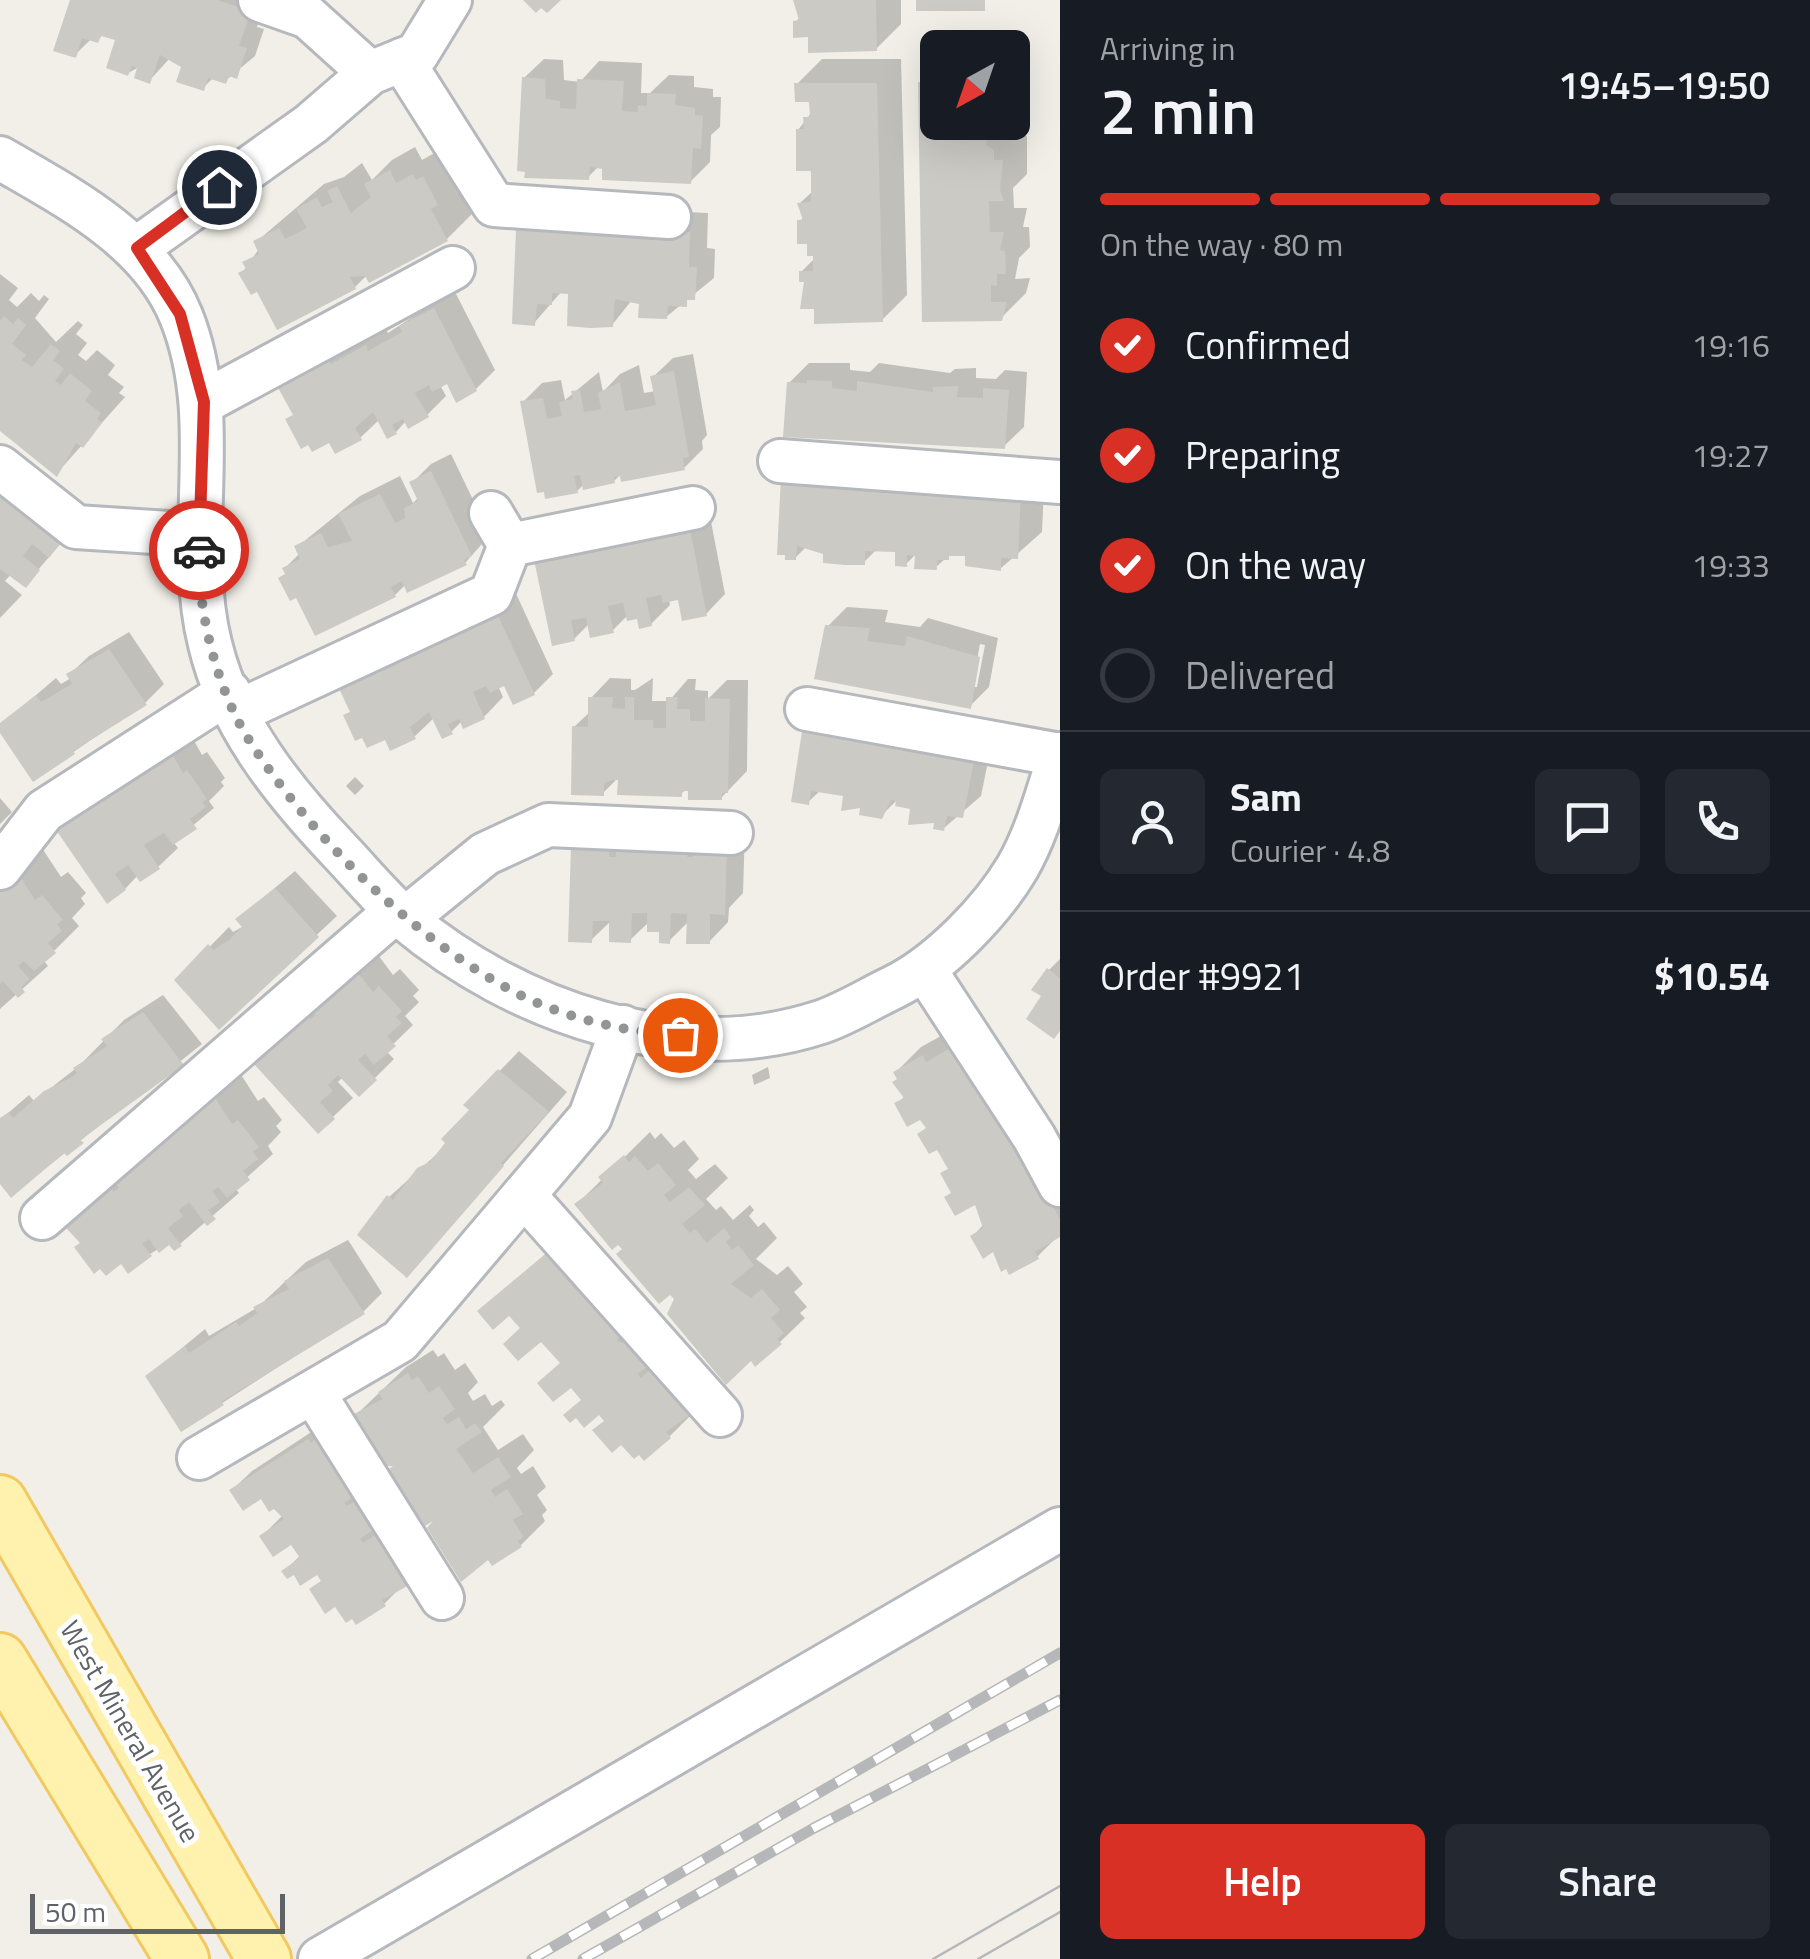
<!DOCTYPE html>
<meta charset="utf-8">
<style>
body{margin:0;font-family:"Titillium Web",sans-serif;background:#242831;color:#f1f3f6;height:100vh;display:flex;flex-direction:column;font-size:38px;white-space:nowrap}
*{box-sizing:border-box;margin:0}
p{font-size:32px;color:#9ea1a6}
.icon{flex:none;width:55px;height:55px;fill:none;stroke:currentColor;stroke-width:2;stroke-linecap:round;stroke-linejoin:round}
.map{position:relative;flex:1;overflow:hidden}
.sheet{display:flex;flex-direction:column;background:#171b24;width:750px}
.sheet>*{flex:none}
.needle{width:65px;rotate:220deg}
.fabs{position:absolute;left:920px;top:30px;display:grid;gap:20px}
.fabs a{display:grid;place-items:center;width:110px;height:110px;border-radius:15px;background:#171b24;box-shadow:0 10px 40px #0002;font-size:50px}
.scale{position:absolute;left:30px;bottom:25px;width:255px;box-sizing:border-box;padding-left:10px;border:5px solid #5f6368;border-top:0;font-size:28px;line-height:35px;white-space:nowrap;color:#5f6368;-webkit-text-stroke:8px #fff;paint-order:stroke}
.pin{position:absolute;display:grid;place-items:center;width:85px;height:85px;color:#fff;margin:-42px;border:5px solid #fff;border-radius:50%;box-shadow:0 2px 10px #0007}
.courier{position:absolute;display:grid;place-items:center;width:100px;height:100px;margin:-50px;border:8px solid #d93025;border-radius:50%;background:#fff;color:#222;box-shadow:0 2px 12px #0007}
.head em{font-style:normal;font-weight:600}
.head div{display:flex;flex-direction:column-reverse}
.head{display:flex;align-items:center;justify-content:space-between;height:170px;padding:0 40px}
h1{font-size:65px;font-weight:600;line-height:75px}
.bar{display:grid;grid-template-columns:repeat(4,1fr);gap:15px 10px;align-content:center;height:120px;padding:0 40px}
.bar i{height:12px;border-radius:8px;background:#363941}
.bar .active{background:#d93025}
.bar p{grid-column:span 4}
.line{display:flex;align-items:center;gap:25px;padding:0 40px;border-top:2px solid #363941}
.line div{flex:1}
.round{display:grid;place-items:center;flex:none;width:105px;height:105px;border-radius:15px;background:#242831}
ol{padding:0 40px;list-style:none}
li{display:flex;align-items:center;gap:30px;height:110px}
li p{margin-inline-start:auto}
li .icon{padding:10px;border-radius:50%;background:#d93025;color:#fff;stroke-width:4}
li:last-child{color:#9ea1a6}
li i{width:55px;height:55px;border:5px solid #363941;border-radius:50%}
.primary-button{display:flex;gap:20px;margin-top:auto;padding:20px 40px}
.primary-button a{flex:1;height:115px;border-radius:15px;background:#d93025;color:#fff;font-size:40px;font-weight:600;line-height:115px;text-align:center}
.primary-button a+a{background:#242831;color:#f1f3f6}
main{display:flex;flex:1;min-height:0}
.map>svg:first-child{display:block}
</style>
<main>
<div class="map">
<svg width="1060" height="1959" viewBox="0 0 1060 1959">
<rect width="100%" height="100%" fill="#f1efe8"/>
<g fill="#0003" fill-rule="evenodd">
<polygon points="73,0 266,0 257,27 264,29 255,56 225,81 214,77 203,88 184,66 170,58 149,81 141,66 128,73 118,39 104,34 97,40 92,38 75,55"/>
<polygon points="795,0 901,0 901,24 876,49 811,35 796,22 800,17"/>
<polygon points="544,59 563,60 564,80 580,82 599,61 642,63 641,93 650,93 669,75 694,76 694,87 713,89 713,97 721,97 720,127 711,135 710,162 690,182 599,166 588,177 524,78"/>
<polygon points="822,59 901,59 907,295 882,320 807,280 801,272 815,258 800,221 805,216 800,203 814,190 813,168 798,130 812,112 812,99 797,84"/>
<polygon points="938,65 938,122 1012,121 1018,125 1017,136 1027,136 1027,174 1013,188 1014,208 1027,208 1023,227 1029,227 1030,247 1019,258 1015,279 1030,278 1026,293 1001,318 925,320 920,83"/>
<polygon points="1012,72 1025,72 1025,79 1019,85 1022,104 1012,113"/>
<polygon points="415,147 422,160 438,151 472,214 447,239 367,275 355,287 258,289 242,273 259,249 256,242 324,184 344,177 362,163 372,180 392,160"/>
<polygon points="578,207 708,213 707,248 715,249 714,278 666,317 632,300 612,325 571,292 562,291 534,323 518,231 538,212"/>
<polygon points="0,274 18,288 9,300 17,307 31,293 39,301 44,295 49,299 35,318 56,342 78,321 83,325 76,334 87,343 78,355 86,361 97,350 115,365 108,375 124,387 119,393 125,397 57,473 0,428"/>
<polygon points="454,290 495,370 476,389 448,381 440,385 446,396 427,415 406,421 396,432 380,419 360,438 330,440 295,414 280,385 385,328 388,333"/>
<polygon points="693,354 707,435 702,441 703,449 684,468 622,473 614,481 584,484 577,491 523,402 542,383 561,380 565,400 599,372 603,392 620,374 639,365 644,393 656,391 653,377 673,358"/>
<polygon points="809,363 850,363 850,370 870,372 879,363 950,373 955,369 976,368 976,378 996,379 1005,370 1027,372 1024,427 1004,446 789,383"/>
<polygon points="451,454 490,535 465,563 406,584 395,595 287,572 285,568 300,553 297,547 360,496 400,476 413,503 419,497 412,483 431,464"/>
<polygon points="0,464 68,535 25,585 11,574 5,581 22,595 0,618"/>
<polygon points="1045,466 1042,532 1000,569 967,554 952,553 936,567 917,553 906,564 898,550 877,549 864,562 809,544 796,557 784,478"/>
<polygon points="708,506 725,594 706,614 680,597 669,600 670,605 651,624 628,615 612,631 590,623 574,639 536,556"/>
<polygon points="513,587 553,674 534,693 506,683 498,686 503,697 484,717 462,721 451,732 435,717 414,737 386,737 346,715"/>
<path d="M847 607 888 610 885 622 920 627 928 618 998 638 989 687 970 706 827 627ZM980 644 985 645 977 687H972Z"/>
<polygon points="129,632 164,684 145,703 34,779 0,726 56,678 61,684 71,678 69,675 89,656"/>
<polygon points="610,678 631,679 631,690 635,690 653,678 652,701 669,701 688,679 696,679 695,690 708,691 708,699 727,680 748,680 747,771 721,798 690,785 681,794 621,775 603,793 574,727 591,711 591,698"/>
<polygon points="807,720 994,732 981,796 944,828 899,798 881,816 846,794 821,790 808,802"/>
<polygon points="185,724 202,755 207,752 225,778 221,782 224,786 209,801 214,808 173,842 178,848 158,867 138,875 125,889 58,828"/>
<polygon points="355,777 364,786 355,795 346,786"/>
<polygon points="0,798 12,812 0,824"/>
<polygon points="745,828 743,893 729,908 728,922 709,942 689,921 669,941 650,921 630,940 612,920 591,940 573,849 593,829"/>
<polygon points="42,848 61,877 68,872 86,893 81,898 85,904 72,918 79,926 44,961 48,966 0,1009 0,883"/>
<polygon points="295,871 337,916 219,1026 177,980 229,927 233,932 244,926 238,919"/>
<polygon points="373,948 393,975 400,969 419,990 413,996 419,1002 405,1016 413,1025 386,1051 394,1059 359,1094 342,1078 338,1082 353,1098 318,1131 258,1064"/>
<polygon points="1060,959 1060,1030 1044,996 1049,970"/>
<polygon points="163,995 202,1044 12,1195 0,1180 0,1120 29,1095 34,1101 79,1066 124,1020"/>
<polygon points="984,1020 1060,1152 1060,1234 1037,1257 995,1249 973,1236 984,1224 975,1202 953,1192 943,1174 950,1167 921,1116 897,1104 906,1095 896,1072 921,1047 948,1032 951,1039"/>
<polygon points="519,1051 567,1092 407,1275 389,1197 447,1145 473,1110 467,1105"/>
<polygon points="768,1067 770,1078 754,1085 752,1075"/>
<polygon points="240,1073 258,1101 264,1097 282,1120 276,1126 281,1132 268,1146 273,1154 235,1188 239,1193 180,1244 170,1242 150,1254 122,1260 83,1242 59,1217"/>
<polygon points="650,1132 655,1139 661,1133 674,1148 684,1140 699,1159 688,1170 696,1179 715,1164 728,1178 706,1199 716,1210 721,1206 733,1220 750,1205 754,1210 749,1216 758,1227 764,1222 777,1238 756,1259 777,1275 788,1266 803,1284 794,1292 807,1307 800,1313 805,1318 780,1342 677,1299 577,1204"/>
<polygon points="575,1228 581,1235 587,1231 604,1251 597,1258 694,1412 670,1436 606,1420 583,1399 554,1352 510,1313 480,1312"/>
<polygon points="348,1240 382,1293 363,1312 182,1429 148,1376 205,1329 209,1336 258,1307 306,1262"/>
<polygon points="433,1350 438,1357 444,1353 455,1370 465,1363 478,1382 468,1393 473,1401 485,1394 492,1406 501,1400 505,1405 483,1427 498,1450 523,1434 534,1450 517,1468 521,1474 533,1466 546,1487 537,1495 547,1510 542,1515 545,1521 520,1546 443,1513 355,1416 406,1367"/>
<polygon points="328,1421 403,1585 384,1604 353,1616 312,1590 323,1579 318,1571 284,1571 301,1555 292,1542 262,1536 282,1516 262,1496 232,1490 252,1471"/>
</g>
<g fill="#cccac5">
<polygon points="70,0 217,0 251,11 239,46 247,48 237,79 229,76 226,84 208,78 204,91 176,82 181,67 160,55 150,84 134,78 137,68 132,66 128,76 106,68 115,40 101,36 98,43 82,38 76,58 53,51"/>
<polygon points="523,0 561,0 547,13 541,8 536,13"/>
<polygon points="793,0 876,0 877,51 808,53 808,37 793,38 793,21 799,20"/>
<rect x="916" y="0" width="69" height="11"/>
<polygon points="522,77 545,79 546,99 560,101 560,108 576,109 577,79 624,81 622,111 638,112 638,105 647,106 647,93 676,94 675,105 695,108 695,115 703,116 701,149 693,148 691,184 602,180 602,169 590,167 589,180 524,178 525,172 517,171"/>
<polygon points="938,81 938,122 999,122 998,131 988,131 986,145 994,150 994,160 1003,160 1000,190 1004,201 989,201 990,232 1004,232 1000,250 1005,251 1006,274 997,274 997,286 991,285 991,302 1007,302 1002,321 922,322 918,82"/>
<polygon points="794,83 877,83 883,322 814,324 814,309 800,309 804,282 799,282 799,271 813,271 813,256 807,256 807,244 797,244 797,220 803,220 797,203 811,202 811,171 796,171 796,129 804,129 803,117 810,117 809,102 795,102"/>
<polygon points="390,170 396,183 413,174 416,180 423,176 438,205 431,209 448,241 369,283 365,276 350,277 356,289 277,330 257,292 251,295 238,273 246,269 242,262 259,254 253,241 279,228 285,239 307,228 296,209 317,197 322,207 333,202 327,191 337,186 351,213 371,197 364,184"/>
<polygon points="556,226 690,232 689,267 697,267 695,300 687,300 687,307 668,306 667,319 638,318 639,304 615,299 613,327 590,328 567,326 568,294 552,293 552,305 537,304 535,326 512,324 516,230 555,232"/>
<polygon points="434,308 477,391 456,403 447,384 432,392 429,385 415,393 429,417 408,429 403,419 392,425 397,434 387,439 373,412 355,428 362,440 335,454 329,443 312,452 308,445 301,449 285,419 293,415 276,384 327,357 331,364 366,345 368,351 402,332 399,326"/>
<polygon points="4,316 13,324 18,318 26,325 12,344 26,355 22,360 32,367 51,344 60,351 53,360 64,369 55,381 61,385 70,373 92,391 85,401 101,413 97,419 102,423 83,448 76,443 57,477 0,431 0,321"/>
<polygon points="674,371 689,457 683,458 685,470 621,482 620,476 614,477 615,483 583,490 580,475 574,476 578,493 545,499 544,492 537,493 520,401 543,398 547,419 562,416 559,402 573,399 571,391 580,390 584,412 601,409 598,393 620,382 625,411 643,408 656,405 650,376"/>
<polygon points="807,380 832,381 832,388 857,391 857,381 933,392 933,387 958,386 957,397 983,398 983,388 1009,390 1005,449 783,437 787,382 807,383"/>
<polygon points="431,471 472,556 464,560 467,565 407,593 402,581 391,587 396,597 315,636 296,598 290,601 278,578 285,574 282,568 300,559 294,546 321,533 328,547 352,541 338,514 380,494 395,523 405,518 404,508 418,501 409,482"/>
<polygon points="781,477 1021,490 1018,559 1001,558 1001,571 965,566 965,556 949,556 949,560 937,560 937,570 914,569 915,556 907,555 907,567 895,566 895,552 865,551 865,565 845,565 823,563 823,554 797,546 796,560 785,560 785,555 777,555"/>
<polygon points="0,489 64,538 49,558 32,544 23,556 40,570 26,588 0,569"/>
<polygon points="689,524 707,616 682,621 678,600 663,603 661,595 646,598 652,626 639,629 637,619 627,621 623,603 608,606 614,633 590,638 586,618 571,620 575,641 552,646 533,555"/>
<polygon points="493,605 535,695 513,705 504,686 490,693 486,686 473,692 485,719 463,729 459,719 448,724 453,734 442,739 429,712 410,727 416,739 390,751 385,740 367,748 362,738 355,741 343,715 350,712 335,680"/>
<polygon points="825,625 870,628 867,641 905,646 907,636 980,657 971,709 814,679"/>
<polygon points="109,649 147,705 73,751 75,754 33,782 0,733 0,723 36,695 41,702 72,684 66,674"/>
<polygon points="588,697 613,697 612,708 625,709 625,697 634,697 634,720 653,720 653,728 666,728 666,697 678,697 677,709 690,709 690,721 705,721 705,698 730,699 728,793 722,793 722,800 688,800 688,791 682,791 682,797 617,795 618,780 612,780 604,783 604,796 571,795 572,726 588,727"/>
<polygon points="804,719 976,751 963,818 947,816 944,831 933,829 934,823 908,825 910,809 895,806 896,801 891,800 882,819 859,815 860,808 841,811 843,796 811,791 809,805 791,802"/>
<polygon points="165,742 183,773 187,770 207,799 202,802 206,807 190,819 197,829 173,845 164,833 144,845 160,869 140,882 128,865 115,874 126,890 107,904 54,827 87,802 91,807 96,804 91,796"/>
<polygon points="581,840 610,841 609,857 616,857 616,843 648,844 648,851 655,852 655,844 688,845 687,857 693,857 693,845 727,846 725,915 710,914 710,944 686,944 687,914 671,913 670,944 659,943 659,932 647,932 647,913 632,913 631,943 609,942 609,921 593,921 592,943 568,942 571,847 581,848"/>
<polygon points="16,870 35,900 42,895 63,920 57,924 62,931 48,943 56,953 34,971 24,961 18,966 30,979 21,987 25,992 18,998 3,981 0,984 0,884"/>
<polygon points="275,888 319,937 219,1030 174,980 208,944 213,950 229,940 242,927 235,919"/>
<polygon points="352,965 373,992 379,986 402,1011 396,1017 402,1023 387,1036 396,1046 374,1065 365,1054 358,1060 377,1080 359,1097 338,1075 328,1085 333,1091 320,1102 335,1119 318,1134 254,1064 261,1059 256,1054 305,1012 311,1019 315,1015 307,1006"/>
<polygon points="1047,968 1060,978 1060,1031 1054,1039 1026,1019 1041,996 1031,990"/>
<polygon points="143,1012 184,1065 80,1140 84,1143 67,1156 64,1153 11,1198 0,1184 0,1118 9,1112 13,1118 44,1091 72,1077 77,1073 73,1068 107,1046 101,1039"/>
<polygon points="959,1043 1060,1219 1060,1237 1035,1252 1039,1259 1009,1275 1006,1269 1001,1272 993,1252 983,1259 970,1236 983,1228 975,1205 955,1216 944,1197 951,1193 940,1173 948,1169 937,1150 929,1154 917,1134 926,1128 920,1120 907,1127 894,1103 904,1098 892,1082 897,1079 893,1072 923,1055 926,1062"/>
<polygon points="498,1069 549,1112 501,1163 504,1166 407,1278 357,1235 387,1195 393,1200 417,1168 430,1162 445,1143 441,1139 469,1110 463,1105"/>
<polygon points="214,1096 232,1124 238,1120 259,1147 253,1152 258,1159 243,1171 250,1180 227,1198 218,1187 212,1191 220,1202 208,1210 216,1219 207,1226 189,1202 179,1210 183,1216 168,1228 182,1246 174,1251 169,1245 159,1253 149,1239 142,1244 152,1256 128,1274 121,1264 106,1276 100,1269 94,1274 74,1247 80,1243 56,1217 104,1179 114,1192 119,1188 110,1176 161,1136 166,1142 170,1138 166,1133"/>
<polygon points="624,1155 629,1162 635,1156 648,1171 658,1163 676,1185 664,1195 670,1202 689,1187 705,1205 682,1224 690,1233 695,1229 707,1243 724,1228 731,1237 726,1242 732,1250 738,1245 754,1265 731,1284 751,1298 762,1289 780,1310 771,1318 784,1333 777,1339 782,1344 755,1367 751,1361 726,1385 667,1314 674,1299 670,1295 659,1304 616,1254 622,1249 618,1245 612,1250 574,1204 603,1183 598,1177"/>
<polygon points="549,1251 581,1277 574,1284 579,1290 584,1285 624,1334 617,1340 621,1343 628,1337 650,1364 638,1374 641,1378 655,1365 694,1412 666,1432 671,1438 644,1461 639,1455 634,1459 621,1445 612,1453 592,1430 604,1421 599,1415 584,1428 576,1418 570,1423 563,1415 581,1400 571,1388 553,1402 537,1383 560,1363 541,1342 518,1361 503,1344 520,1328 509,1316 493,1330 477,1311"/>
<polygon points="328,1258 365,1314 221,1402 224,1405 181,1432 145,1376 185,1346 189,1353 236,1322 239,1326 257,1313 253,1307 289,1289 284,1281"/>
<polygon points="408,1373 412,1380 418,1376 429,1393 439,1386 455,1409 443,1418 447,1424 459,1417 466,1429 475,1423 482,1432 456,1449 473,1473 498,1457 511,1477 491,1490 495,1497 507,1489 523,1514 513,1520 524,1537 518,1541 522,1547 492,1566 488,1560 461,1582 427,1528 433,1521 425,1526 388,1470 393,1466 385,1466 352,1415 383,1399 378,1392"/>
<polygon points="317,1438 352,1498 344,1503 347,1506 354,1502 373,1530 360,1539 363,1543 378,1533 411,1584 382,1600 386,1606 356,1625 352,1619 346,1623 335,1607 325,1614 309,1589 321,1581 317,1575 300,1586 294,1575 287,1579 281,1571 300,1558 291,1545 273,1557 259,1536 284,1519 274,1509 269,1512 261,1499 243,1511 229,1490 308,1439 311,1443"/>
</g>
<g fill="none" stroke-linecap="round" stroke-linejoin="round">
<defs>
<g id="minor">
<polyline points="260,0 308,17 370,73"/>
<polyline points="402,60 494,205 669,217"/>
<path d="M0 158C67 197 150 239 181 316 224 422 183 535 210 644 229 724 283 791 338 849 360 872 381 898 405 919 516 1012 678 1069 821 1022 845 1014 869 999 892 988 938 966 991 912 1017 868 1037 834 1048 791 1060 754"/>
<polyline points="137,248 311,124 370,73 417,54 450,0"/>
<polyline points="204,402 453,268"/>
<polyline points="780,461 1060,482"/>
<polyline points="0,467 76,527 200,535"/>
<polyline points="491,513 510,545"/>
<polyline points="807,709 1060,755"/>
<polyline points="237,712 491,594 510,545 693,508"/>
<polyline points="0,868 44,811 229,692"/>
<polyline points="405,919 485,854 548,825 731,833"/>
<polyline points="925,970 1034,1137 1060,1185"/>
<polyline points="524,1195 720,1415"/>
<polyline points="42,1218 397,910"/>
<polyline points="313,1392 442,1598"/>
<polyline points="199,1458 400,1341 590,1117 623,1027"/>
<polyline points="320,1959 1060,1529"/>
</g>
<g id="major">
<polyline points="0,1502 264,1959"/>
<polyline points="0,1660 182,1959"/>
</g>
</defs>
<use href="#minor" stroke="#b5b8bc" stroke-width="48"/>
<use href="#major" stroke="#f2c960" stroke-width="58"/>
<use href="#minor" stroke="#fff" stroke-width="42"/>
<use href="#major" stroke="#fff2af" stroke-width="52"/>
<g stroke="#b6b7b8" stroke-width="2.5">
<polyline points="933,1959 1060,1886"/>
<polyline points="978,1959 1060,1912"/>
</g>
<defs>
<g id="rail">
<polyline points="532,1959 1060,1653"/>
<polyline points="583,1959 814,1828 1060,1700"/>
</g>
</defs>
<use href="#rail" stroke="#b6b7b8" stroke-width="11"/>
<use href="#rail" stroke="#fff" stroke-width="8" stroke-dasharray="22" stroke-linecap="butt"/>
</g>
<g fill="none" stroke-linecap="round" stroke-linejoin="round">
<path stroke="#929495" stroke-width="10" stroke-dasharray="0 18" d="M199 550C197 609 217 690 249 740 309 834 408 933 505 987 556 1016 621 1032 680 1035"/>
<polyline stroke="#d93025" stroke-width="12" points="199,550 204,402 180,314 137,248 219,187"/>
</g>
<g text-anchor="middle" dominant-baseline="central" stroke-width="10" stroke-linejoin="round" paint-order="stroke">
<g font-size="28" fill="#5f6368" stroke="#fff">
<text transform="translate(131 1731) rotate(60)">West Mineral Avenue</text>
</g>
</g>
</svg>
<div class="fabs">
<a><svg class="needle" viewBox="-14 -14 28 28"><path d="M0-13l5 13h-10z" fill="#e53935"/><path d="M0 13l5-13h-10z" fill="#9ea1a6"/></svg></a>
</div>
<div class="scale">50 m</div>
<div class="pin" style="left:680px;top:1035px;background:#ea580c"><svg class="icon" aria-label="bag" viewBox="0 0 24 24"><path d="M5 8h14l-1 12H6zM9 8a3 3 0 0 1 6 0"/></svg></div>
<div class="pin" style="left:219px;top:187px;background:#1f2937"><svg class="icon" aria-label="home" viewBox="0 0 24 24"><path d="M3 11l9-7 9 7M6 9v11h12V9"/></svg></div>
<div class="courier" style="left:199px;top:550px"><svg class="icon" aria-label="car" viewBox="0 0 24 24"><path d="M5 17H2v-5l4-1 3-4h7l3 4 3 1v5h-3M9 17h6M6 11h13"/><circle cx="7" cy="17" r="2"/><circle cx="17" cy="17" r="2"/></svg></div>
</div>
<section class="sheet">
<div class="head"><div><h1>2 min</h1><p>Arriving in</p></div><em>19:45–19:50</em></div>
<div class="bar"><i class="active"></i><i class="active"></i><i class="active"></i><i></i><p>On the way · 80 m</p></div>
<ol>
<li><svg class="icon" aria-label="check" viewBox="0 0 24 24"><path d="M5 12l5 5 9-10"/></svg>Confirmed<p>19:16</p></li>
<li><svg class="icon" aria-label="check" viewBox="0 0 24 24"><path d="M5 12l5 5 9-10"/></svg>Preparing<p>19:27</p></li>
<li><svg class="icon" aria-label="check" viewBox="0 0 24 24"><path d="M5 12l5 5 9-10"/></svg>On the way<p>19:33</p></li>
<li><i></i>Delivered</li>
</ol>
<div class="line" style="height:180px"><a class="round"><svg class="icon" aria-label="person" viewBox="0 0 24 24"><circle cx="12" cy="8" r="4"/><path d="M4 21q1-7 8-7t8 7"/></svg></a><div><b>Sam</b><p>Courier · 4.8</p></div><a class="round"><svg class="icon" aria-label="chat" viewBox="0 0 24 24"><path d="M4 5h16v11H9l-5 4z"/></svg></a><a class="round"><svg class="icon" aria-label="phone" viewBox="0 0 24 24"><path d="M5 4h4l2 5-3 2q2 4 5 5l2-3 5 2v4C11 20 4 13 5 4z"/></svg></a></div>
<div class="line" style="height:130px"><div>Order #9921</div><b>$10.54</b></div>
<div class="primary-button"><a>Help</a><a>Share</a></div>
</section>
</main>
